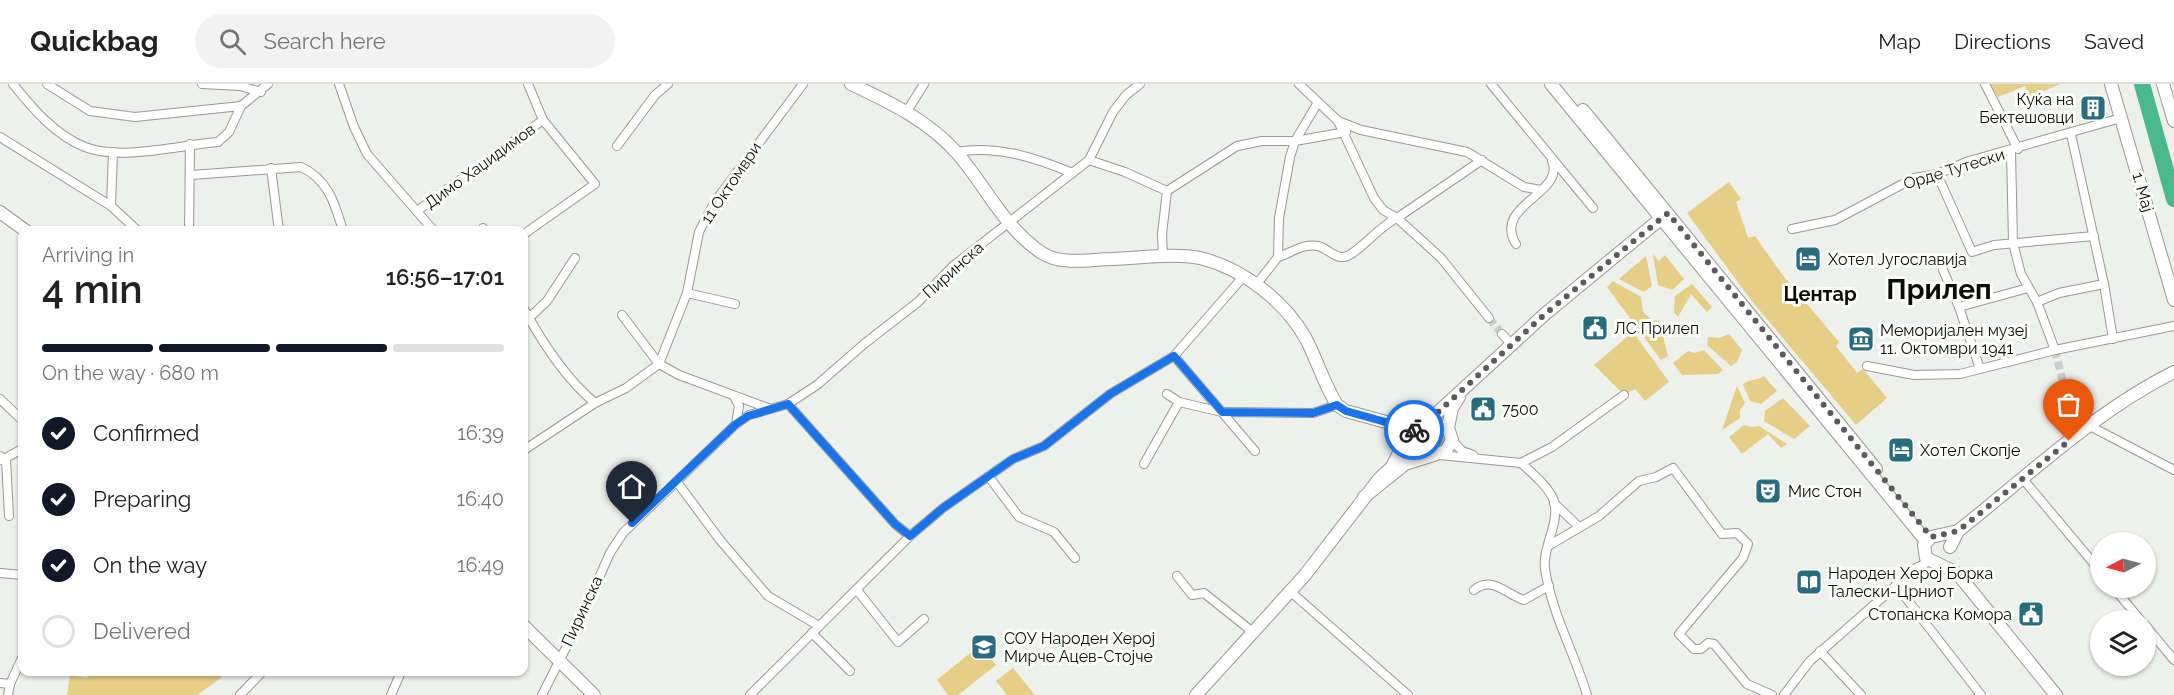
<!DOCTYPE html>
<meta charset="utf-8">
<style>
body{margin:0;font-family:Raleway,sans-serif;background:#f2f2f2;color:#222;height:100vh;display:flex;flex-direction:column;font-size:22px;white-space:nowrap}
*{box-sizing:border-box;margin:0}
p{font-size:20px;color:#767676}
.icon{flex:none;width:33px;height:33px;fill:none;stroke:currentColor;stroke-width:2;stroke-linecap:round;stroke-linejoin:round}
.map{position:relative;flex:1;overflow:hidden}
.drawer{position:absolute;left:18px;top:142px;width:510px;height:450px;display:flex;flex-direction:column;background:#fff;border-radius:12px;box-shadow:0 2px 4px #0004}
.drawer>*{flex:none}
.needle{width:39px;rotate:264deg}
.controls{position:absolute;left:2090px;top:448px;display:grid;gap:12px}
.controls a{display:grid;place-items:center;width:66px;height:66px;border-radius:50%;background:#fff;box-shadow:0 2px 4px #0004;font-size:30px}
.pin{position:absolute;display:grid;place-items:center;width:51px;height:51px;color:#fff;margin:-62px -26px;border-radius:50% 50% 50% 0;rotate:-45deg;box-shadow:0 0 6px #0007}
.pin .icon{rotate:45deg}
.courier{position:absolute;display:grid;place-items:center;width:60px;height:60px;margin:-30px;border:4px solid #1a73e8;border-radius:50%;background:#fff;color:#222;box-shadow:0 2px 8px #0007}
.head em{font-style:normal;font-weight:600}
.head div{display:flex;flex-direction:column-reverse}
.head{display:flex;align-items:center;justify-content:space-between;height:102px;padding:0 24px}
h1{font-size:39px;font-weight:600;line-height:45px}
.bar{display:grid;grid-template-columns:repeat(4,1fr);gap:9px 6px;align-content:center;height:72px;padding:0 24px}
.bar i{height:8px;border-radius:4px;background:#e0e0e0}
.bar .active{background:#111827}
.bar p{grid-column:span 4}
ol{padding:0 24px;list-style:none}
li{display:flex;align-items:center;gap:18px;height:66px}
li p{margin-inline-start:auto}
li .icon{padding:6px;border-radius:50%;background:#111827;color:#fff;stroke-width:4}
li:last-child{color:#767676}
li i{width:33px;height:33px;border:3px solid #e0e0e0;border-radius:50%}
header{display:flex;align-items:center;gap:36px;box-sizing:border-box;height:84px;padding:0 30px;background:#fff;border-bottom:2px solid #e0e0e0}
header strong{font-size:28px}
nav{display:flex;gap:33px;margin-inline-start:auto;font-size:21px}
.search{width:420px;height:54px;background:#f2f2f2;display:flex;align-items:center;gap:15px;box-sizing:border-box;padding:0 21px;border-radius:33px;color:#767676;font-size:22px}
.map>svg:first-child{display:block}
</style>
<header>
<strong>Quickbag</strong>
<div class="search"><svg class="icon" aria-label="search" viewBox="0 0 24 24"><circle cx="10" cy="10" r="6"/><path d="M15 15l6 6"/></svg>Search here</div>
<nav><a>Map</a><a>Directions</a><a>Saved</a></nav>
</header>
<div class="map">
<svg width="2174" height="611" viewBox="0 0 2174 611">
<rect width="100%" height="100%" fill="#edf0eb"/>
<g fill="#e5ce86">
<polygon points="1990,0 2060,0 2030,13 2025,2 1998,13"/>
<polygon points="1729,98 1741,115 1736,118 1748,154 1755,152 1781,189 1839,258 1836,262 1857,289 1863,285 1887,314 1856,341 1751,216 1687,129"/>
<polygon points="1653,170 1659,177 1665,171 1684,195 1672,206 1658,201"/>
<polygon points="1646,172 1652,202 1644,208 1619,195"/>
<polygon points="1613,197 1641,213 1643,228 1652,236 1659,237 1668,272 1661,276 1607,203"/>
<polygon points="1692,200 1712,223 1707,228 1691,210 1678,233 1674,228 1675,212"/>
<polygon points="1633,248 1669,298 1645,317 1635,305 1624,311 1594,281"/>
<polygon points="1729,250 1742,266 1737,278 1731,282 1707,261 1708,253 1719,254"/>
<polygon points="1704,266 1723,286 1718,290 1682,291 1673,279 1688,267 1695,269"/>
<path d="M1764 292 1777 307 1761 320 1750 317 1743 300C1751 294 1757 297 1764 292Z"/>
<polygon points="1737,302 1745,319 1740,326 1740,334 1722,346"/>
<polygon points="1783,314 1810,342 1794,355 1764,337 1765,327"/>
<polygon points="1744,341 1751,343 1759,342 1787,360 1781,364 1768,350 1742,370 1729,353"/>
<polygon points="1433,347 1444,350 1444,361 1435,366 1414,368 1412,358 1428,352"/>
<polygon points="980,561 996,581 958,611 948,611 937,596"/>
<polygon points="1013,584 1035,611 1007,611 996,597"/>
<polygon points="89,588 224,588 221,594 197,611 67,611 70,591 87,594"/>
</g>
<g fill="none" stroke-linecap="round" stroke-linejoin="round">
<polyline stroke="#4bb98e" stroke-width="16" points="2142,0 2174,115"/>
<g stroke="#cbcec9" stroke-width="8" stroke-dasharray="8 4" stroke-linecap="butt">
<polyline points="1489,234 1502,250"/>
<polyline points="2055,266 2067,314"/>
</g>
<defs>
<g id="street">
<path d="M13 0C32 24 55 51 85 63 120 77 180 61 218 58L229 48 241 22 268 0"/>
<polyline points="47,0 90,27 135,33 241,22"/>
<polyline points="202,0 240,2 261,8"/>
<polyline points="339,0 354,43 367,70 434,147"/>
<polyline points="1299,0 1338,37 1361,46 1467,68 1524,103 1541,106"/>
<polyline points="1491,0 1593,124"/>
<polyline points="1985,0 2018,65"/>
<polyline points="907,27 924,0"/>
<polyline points="1338,37 1374,114 1383,126 1397,134 1441,174 1489,234"/>
<polyline points="2071,50 2104,200 2113,255"/>
<polyline points="0,53 111,122 138,147"/>
<polyline points="617,62 655,11 668,0"/>
<polyline points="2011,67 2013,159 2021,190 2037,218 2055,266"/>
<path d="M956 68C996 61 1033 73 1070 88"/>
<polyline points="1089,76 1125,88 1167,107"/>
<polyline points="271,84 279,147"/>
<polyline points="1937,90 1972,168 1994,161 2094,152"/>
<path d="M191 91 301 83C328 95 335 120 343 147"/>
<polyline points="1167,107 1237,62 1262,57 1295,57 1346,48"/>
<polyline points="111,122 113,68"/>
<polyline points="417,127 543,36"/>
<polyline points="483,144 484,147"/>
<polyline points="1792,145 1835,136 1914,94 1937,90 1969,77 2121,34"/>
<polyline points="189,147 190,60"/>
<polyline points="524,150 595,100 543,36 528,0"/>
<path d="M1516 160C1492 121 1566 110 1552 77"/>
<polyline points="1163,173 1162,150 1167,107"/>
<path d="M1278 173C1291 169 1303 159 1318 162 1327 164 1334 174 1344 173 1357 171 1379 142 1397 134L1482 76"/>
<polyline points="1943,186 1959,223 1980,285"/>
<polyline points="1256,201 1278,173 1279,134 1290,73 1295,57 1317,20"/>
<polyline points="687,209 735,220"/>
<polyline points="2037,218 2059,209 2104,200"/>
<polyline points="1959,223 2028,204"/>
<path d="M524 225C542 258 566 295 595 319"/>
<polyline points="622,231 659,280 679,291 768,324"/>
<polyline points="529,234 547,217 575,174"/>
<polyline points="1502,250 1512,261"/>
<polyline points="1174,272 1255,367"/>
<polyline points="1867,282 1914,291 1960,290 2055,266 2174,242"/>
<polyline points="1167,310 1179,318 1222,328 1313,329 1337,321"/>
<polyline points="2067,314 2078,332 2088,341 2174,386"/>
<polyline points="0,315 22,336"/>
<polyline points="788,320 895,440 910,452"/>
<polyline points="736,340 749,331 788,320 817,301 864,260 918,218 953,182 1089,76 1113,28 1126,11 1140,0"/>
<polyline points="1452,356 1462,367 1473,371"/>
<polyline points="524,366 595,319 626,304 659,280 687,209 699,148 714,119 803,0"/>
<polyline points="1440,371 1521,379 1552,363 1624,311"/>
<polyline points="0,372 6,375 9,432"/>
<polyline points="2,376 22,365"/>
<path d="M1521 379C1532 389 1549 403 1554 417 1560 440 1542 463 1545 485 1552 530 1574 568 1587 611"/>
<polyline points="1144,380 1179,318"/>
<polyline points="989,393 1019,433 1054,448 1075,474"/>
<polyline points="2023,395 2100,487"/>
<polyline points="677,398 720,456 768,512 819,542"/>
<polyline points="1554,419 1579,443"/>
<polyline points="1548,462 1599,432 1639,397 1656,393 1673,384 1722,450 1737,449 1748,460 1743,474 1679,550 1694,565 1701,565 1708,559 1714,560 1747,600 1772,611"/>
<polyline points="0,489 22,491"/>
<polyline points="1177,492 1192,511 1204,509 1254,549"/>
<polyline points="1896,501 1981,611"/>
<polyline points="2114,504 2141,537"/>
<polyline points="857,506 898,558 924,535"/>
<path d="M1474 506C1492 491 1507 511 1524 516L1549 502"/>
<polyline points="1291,508 1408,611"/>
<polyline points="2145,541 2174,576"/>
<polyline points="812,549 850,587"/>
<polyline points="1820,567 1861,611"/>
<polyline points="0,599 10,600"/>
<polyline points="8,611 10,600 22,574"/>
<polyline points="240,611 262,588"/>
<polyline points="391,611 401,588"/>
<polyline points="542,611 582,532 610,469 623,449 736,340 739,322 735,314"/>
<polyline points="750,611 910,452 943,424 1013,375 1044,362 1110,310 1174,272 1243,193"/>
<polyline points="1784,611 1810,577 1916,484 1930,477"/>
</g>
<g id="secondary">
<path d="M851 0C889 18 928 36 957 69 985 101 1005 145 1042 169 1062 182 1090 175 1113 175 1141 174 1173 169 1200 174 1242 184 1285 217 1306 255 1317 276 1324 300 1337 321L1346 327 1415 346"/>
<polyline points="1551,0 1926,457"/>
<polyline points="2111,0 2174,216"/>
<polyline points="2163,0 2174,37"/>
<polyline points="1583,26 1876,385"/>
<polyline points="0,128 26,147"/>
<polyline points="1431,340 1436,330 1545,230 1664,132"/>
<polyline points="1448,344 1452,324 1459,313"/>
<polyline points="1958,447 1931,453 1924,461 1926,474 1957,489 2056,611"/>
<path d="M1950 463 1958 447C2028 392 2094 328 2174 288"/>
<polyline points="524,542 594,611"/>
<polyline points="1196,611 1305,491 1379,395 1392,383 1407,353 1420,343 1431,340 1448,344 1452,356 1446,367 1405,380 1364,413"/>
</g>
</defs>
<use href="#street" stroke="#979995" stroke-width="10"/>
<use href="#secondary" stroke="#979995" stroke-width="14"/>
<use href="#street" stroke="#fff" stroke-width="8"/>
<use href="#secondary" stroke="#fff" stroke-width="12"/>
</g>
<g fill="none" stroke-linecap="round" stroke-linejoin="round">
<polyline stroke="#5a5c59" stroke-width="6" stroke-dasharray="0 10.8" points="1414,346 1431,340 1436,330 1545,230 1668,129 1931,453 1958,447 2069,357"/>
<polyline stroke="#1a73e8" stroke-width="8" points="632,439 736,340 748,332 788,320 895,440 910,452 943,424 1013,375 1044,362 1110,310 1174,272 1222,328 1313,329 1337,321 1346,327 1414,346"/>
</g>
<defs>
<symbol id="building-square" viewBox="-11 -11 22 22"><rect x="-9" y="-9" width="18" height="18" rx="4" fill="#296c7e" stroke="#fbfdf8"/><path d="M-4-6H4V6H1V3H-1V6H-4ZM-2.5-4.3h1.7v1.8h-1.7ZM.8-4.3h1.7v1.8H.8ZM-2.5-1h1.7V.8h-1.7ZM.8-1h1.7V.8H.8Z" fill="#fff"/></symbol>
<symbol id="hotel-square" viewBox="-11 -11 22 22"><rect x="-9" y="-9" width="18" height="18" rx="4" fill="#296c7e" stroke="#fbfdf8"/><path d="M-6-4.5h1.5V1H6V5H4.5V3h-9V5H-6ZM-4 0a1.8 1.8 0 1 1 3.6 0ZM.5 0V-2.5h3Q6-2.5 6 0Z" fill="#fff"/></symbol>
<symbol id="civic-square" viewBox="-11 -11 22 22"><rect x="-9" y="-9" width="18" height="18" rx="4" fill="#296c7e" stroke="#fbfdf8"/><path d="M-.6-6.5H3V-4.5H.6V-3L4-1V1h2V6H-6V1h2V-1L-.6-3ZM-1.2 2.5V6h2.4V2.5Z" fill="#fff"/></symbol>
<symbol id="museum-square" viewBox="-11 -11 22 22"><rect x="-9" y="-9" width="18" height="18" rx="4" fill="#296c7e" stroke="#fbfdf8"/><path d="M0-6L6-3V-2H-6V-3ZM-5-1h2V3h-2ZM-1-1h2V3h-2ZM3-1h2V3H3ZM-6 4H6V6H-6Z" fill="#fff"/></symbol>
<symbol id="theatre-square" viewBox="-11 -11 22 22"><rect x="-9" y="-9" width="18" height="18" rx="4" fill="#296c7e" stroke="#fbfdf8"/><path d="M-5-5.5Q0-4 5-5.5V0Q5 5 0 6Q-5 5-5 0ZM-3.3-2.5H-1v1.5H-3.3ZM1-2.5H3.3v1.5H1ZM-2.8 1Q0 5.5 2.8 1Z" fill="#fff"/></symbol>
<symbol id="library-square" viewBox="-11 -11 22 22"><rect x="-9" y="-9" width="18" height="18" rx="4" fill="#296c7e" stroke="#fbfdf8"/><path d="M-6-4Q-3-5.5-.7-3.5V5Q-3 3-6 4ZM6-4Q3-5.5 .7-3.5V5Q3 3 6 4Z" fill="#fff"/></symbol>
<symbol id="university-square" viewBox="-11 -11 22 22"><rect x="-9" y="-9" width="18" height="18" rx="4" fill="#296c7e" stroke="#fbfdf8"/><path d="M0-5L7-2L0 1L-7-2ZM-4 1L0 2.5L4 1V4Q0 6-4 4Z" fill="#fff"/></symbol>
</defs>
<g fill-rule="evenodd">
<use href="#building-square" x="2078" y="9" width="30" height="30"/>
<use href="#hotel-square" x="1793" y="160" width="30" height="30"/>
<use href="#civic-square" x="1580" y="229" width="30" height="30"/>
<use href="#museum-square" x="1846" y="240" width="30" height="30"/>
<use href="#civic-square" x="1468" y="310" width="30" height="30"/>
<use href="#hotel-square" x="1886" y="351" width="30" height="30"/>
<use href="#theatre-square" x="1753" y="392" width="30" height="30"/>
<use href="#library-square" x="1794" y="483" width="30" height="30"/>
<use href="#civic-square" x="2016" y="515" width="30" height="30"/>
<use href="#university-square" x="969" y="548" width="30" height="30"/>
</g>
<g text-anchor="middle" dominant-baseline="central" stroke-width="6" stroke-linejoin="round" paint-order="stroke">
<g font-size="16" fill="#0b0c0a" stroke="#fbfdf8" text-anchor="start">
<text x="2074" y="15" text-anchor="end">Куќа на<tspan x="2074" dy="18">Бектешовци</tspan></text>
<text x="1828" y="175">Хотел Југославија</text>
<text x="1614" y="244">ЛС Прилеп</text>
<text x="1880" y="246">Меморијален музеј<tspan x="1880" dy="18">11. Октомври 1941</tspan></text>
<text x="1502" y="325">7500</text>
<text x="1920" y="366">Хотел Скопје</text>
<text x="1788" y="407">Мис Стон</text>
<text x="1828" y="489">Народен Херој Борка<tspan x="1828" dy="18">Талески-Црниот</tspan></text>
<text x="2012" y="530" text-anchor="end">Стопанска Комора</text>
<text x="1004" y="554">СОУ Народен Херој<tspan x="1004" dy="18">Мирче Ацев-Стојче</tspan></text>
</g>
<g font-size="16" fill="#0b0c0a" stroke="#fbfdf8">
<text transform="translate(480 82) rotate(-36)">Димо Хаџидимов</text>
<text transform="translate(1954 85) rotate(-17)">Орде Тутески</text>
<text transform="translate(731 99) rotate(-56)">11 Октомври</text>
<text transform="translate(2143 108) rotate(74)">1. Мај</text>
<text transform="translate(953 186) rotate(-42)">Пиринска</text>
<text transform="translate(582 527) rotate(-65)">Пиринска</text>
</g>
<g font-size="20" font-weight="bold" fill="#0b0c0a" stroke="#fbfdf8">
<text x="1820" y="210">Центар</text>
</g>
<g font-size="28" font-weight="bold" fill="#0b0c0a" stroke="#fbfdf8">
<text x="1939" y="205">Прилеп</text>
</g>
</g>
</svg>
<div class="controls">
<a><svg class="needle" viewBox="-14 -14 28 28"><path d="M0-13l5 13h-10z" fill="#e53935"/><path d="M0 13l5-13h-10z" fill="#767676"/></svg></a>
<a><svg class="icon" aria-label="layers" viewBox="0 0 24 24"><path d="M12 4l9 5-9 5-9-5zM3 14l9 5 9-5"/></svg></a>
</div>
<div class="pin" style="left:2069px;top:357px;background:#ea580c"><svg class="icon" aria-label="bag" viewBox="0 0 24 24"><path d="M5 8h14l-1 12H6zM9 8a3 3 0 0 1 6 0"/></svg></div>
<div class="pin" style="left:632px;top:439px;background:#1f2937"><svg class="icon" aria-label="home" viewBox="0 0 24 24"><path d="M3 11l9-7 9 7M6 9v11h12V9"/></svg></div>
<div class="courier" style="left:1414px;top:346px"><svg class="icon" aria-label="bike" viewBox="0 0 24 24"><circle cx="6" cy="16" r="4"/><circle cx="18" cy="16" r="4"/><path d="M6 16l4-8h5l3 8M10 8l3 8H6M13 5h3"/></svg></div>
<section class="drawer">
<div class="head"><div><h1>4 min</h1><p>Arriving in</p></div><em>16:56–17:01</em></div>
<div class="bar"><i class="active"></i><i class="active"></i><i class="active"></i><i></i><p>On the way · 680 m</p></div>
<ol>
<li><svg class="icon" aria-label="check" viewBox="0 0 24 24"><path d="M5 12l5 5 9-10"/></svg>Confirmed<p>16:39</p></li>
<li><svg class="icon" aria-label="check" viewBox="0 0 24 24"><path d="M5 12l5 5 9-10"/></svg>Preparing<p>16:40</p></li>
<li><svg class="icon" aria-label="check" viewBox="0 0 24 24"><path d="M5 12l5 5 9-10"/></svg>On the way<p>16:49</p></li>
<li><i></i>Delivered</li>
</ol>
</section>
</div>
